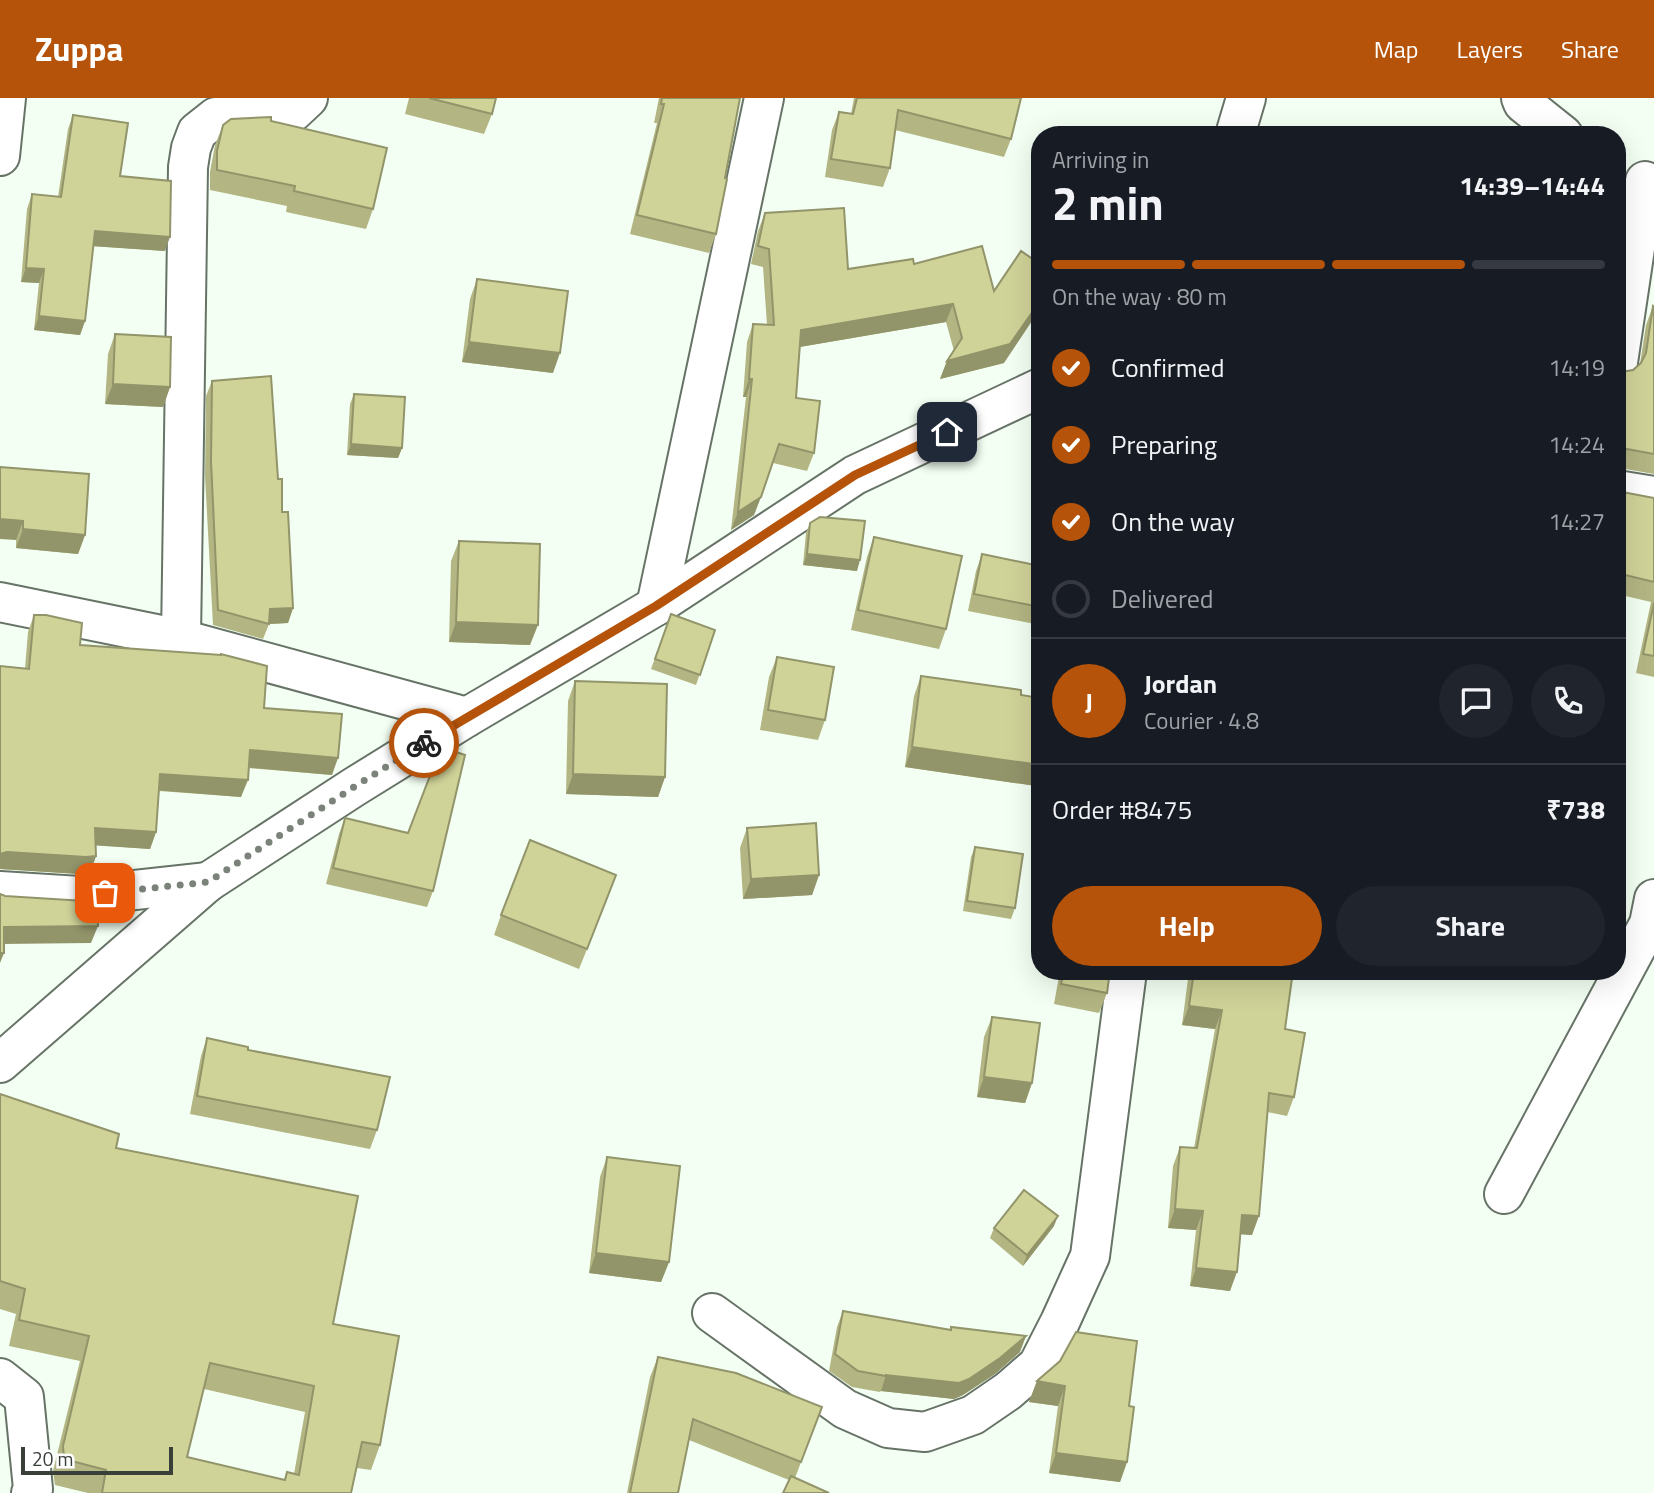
<!DOCTYPE html>
<meta charset="utf-8">
<style>
body{margin:0;font-family:"Titillium Web",sans-serif;background:#20242c;color:#f1f3f6;height:100vh;display:flex;flex-direction:column;font-size:26px;white-space:nowrap}
*{box-sizing:border-box;margin:0}
p{font-size:23px;color:#9ea1a6}
.icon{flex:none;width:38px;height:38px;fill:none;stroke:currentColor;stroke-width:2;stroke-linecap:round;stroke-linejoin:round}
.map{position:relative;flex:1;overflow:hidden}
.sheet{position:absolute;left:1031px;top:28px;width:595px;height:854px;display:flex;flex-direction:column;background:#171b24;border-radius:28px;box-shadow:0 7px 28px #0002}
.sheet>*{flex:none}
.scale{position:absolute;left:21px;bottom:18px;width:152px;box-sizing:border-box;padding-left:7px;border:4px solid #393f39;border-top:0;font-size:19px;line-height:24px;white-space:nowrap;color:#393f39;-webkit-text-stroke:5px #fff;paint-order:stroke}
.pin{position:absolute;display:grid;place-items:center;width:60px;height:60px;color:#fff;margin:-30px;border-radius:14px;box-shadow:0 4px 10px #0006}
.courier{position:absolute;display:grid;place-items:center;width:70px;height:70px;margin:-35px;border:5px solid #b45309;border-radius:50%;background:#fff;color:#222;box-shadow:0 2px 9px #0007}
.headline em{font-style:normal;font-weight:700}
.headline div{display:flex;flex-direction:column-reverse}
.headline{display:flex;align-items:center;justify-content:space-between;height:119px;padding:0 21px}
h1{font-size:46px;font-weight:700;line-height:52px}
.bar{display:grid;grid-template-columns:repeat(4,1fr);gap:10px 7px;align-content:center;height:84px;padding:0 21px}
.bar i{height:9px;border-radius:5px;background:#363941}
.bar .selected{background:#b45309}
.bar p{grid-column:span 4}
.line{display:flex;align-items:center;gap:18px;padding:0 21px;border-top:2px solid #363941}
.line div{flex:1}
.round{display:grid;place-items:center;flex:none;width:74px;height:74px;border-radius:37px;background:#20242c}
ol{padding:0 21px;list-style:none}
li{display:flex;align-items:center;gap:21px;height:77px}
li p{margin-inline-start:auto}
li .icon{padding:7px;border-radius:50%;background:#b45309;color:#fff;stroke-width:4}
li:last-child{color:#9ea1a6}
li i{width:38px;height:38px;border:4px solid #363941;border-radius:50%}
.action{display:flex;gap:14px;margin-top:auto;padding:14px 21px}
.action a{flex:1;height:80px;border-radius:42px;background:#b45309;color:#fff;font-size:28px;font-weight:700;line-height:80px;text-align:center}
.action a+a{background:#20242c;color:#f1f3f6}
header{display:flex;align-items:center;gap:42px;box-sizing:border-box;height:98px;padding:0 35px;background:#b45309;color:#fff}
header strong{font-size:33px}
nav{display:flex;gap:38px;margin-inline-start:auto;font-size:24px}
.map>svg:first-child{display:block}
</style>
<header>
<strong>Zuppa</strong>
<nav><a>Map</a><a>Layers</a><a>Share</a></nav>
</header>
<div class="map">
<svg width="1654" height="1395" viewBox="0 0 1654 1395">
<rect width="100%" height="100%" fill="#f3fff3"/>
<g fill="none" stroke-linecap="round" stroke-linejoin="round">
<defs>
<g id="minor">
<polyline points="1521,0 1523,5 1563,37"/>
<polyline points="1235,37 1246,0"/>
<polyline points="0,58 6,0"/>
<polyline points="1617,271 1645,83"/>
<polyline points="1617,392 1654,398"/>
<polyline points="0,504 181,541 467,619"/>
<polyline points="656,508 764,0"/>
<polyline points="181,541 188,69 191,50 197,34 216,19 260,18 293,14 308,0"/>
<polyline points="0,793 80,798 208,784"/>
<polyline points="0,965 208,784 354,689 467,619 656,508 855,377 1040,290"/>
<polyline points="1504,1096 1649,826 1654,801"/>
<polyline points="712,1215 845,1311 888,1330 925,1334 973,1317 1008,1293 1038,1267 1060,1224 1090,1158 1127,873"/>
<polyline points="0,1280 24,1299 33,1391 31,1395"/>
</g>
</defs>
<use href="#minor" stroke="#677366" stroke-width="42"/>
<use href="#minor" stroke="#fff" stroke-width="38"/>
</g>
<g fill="#b3b583" fill-rule="evenodd">
<polygon points="409,0 496,0 492,16 484,36 405,16"/>
<polygon points="659,0 740,0 725,80 716,136 709,155 630,136 657,25 654,25"/>
<polygon points="854,0 1021,0 1011,41 1004,59 895,32 890,70 883,89 825,79 832,32 839,14 851,16"/>
<polygon points="73,17 120,78 165,153 93,148 85,223 80,237 34,232 39,185 21,184 27,111 32,96 58,99 68,31"/>
<polygon points="271,23 373,111 366,131 286,114 287,108 210,92 210,74 215,47 223,27"/>
<polygon points="765,115 848,171 914,166 982,148 1004,265 940,281 947,263 954,253 946,224 799,249 796,300 814,355 807,373 773,365 754,417 731,432 746,299 743,299 747,244 753,226 767,227 763,169 751,166 758,133"/>
<polygon points="477,181 553,275 462,264 470,201"/>
<polygon points="1653,208 1654,209 1654,376 1620,370 1617,371 1617,272 1621,274 1633,272 1640,266 1646,227"/>
<polygon points="115,236 170,289 163,309 105,306 108,256"/>
<polygon points="212,283 278,381 293,510 288,525 269,526 263,541 213,527 205,378 206,298"/>
<polygon points="354,296 402,350 398,360 347,357 350,306"/>
<polygon points="0,369 85,437 78,456 16,450 16,442"/>
<polygon points="1617,393 1654,400 1654,579 1636,575 1651,504 1617,496"/>
<polygon points="810,425 857,473 803,467 806,435"/>
<polygon points="874,439 946,531 939,551 851,532 867,459"/>
<polygon points="459,443 530,547 449,544 451,463"/>
<polygon points="982,456 1040,468 1040,527 968,513 976,473"/>
<polygon points="671,516 715,532 696,587 651,571"/>
<polygon points="34,517 80,547 264,610 332,677 248,670 241,699 159,693 156,734 150,751 96,747 96,758 90,775 79,776 0,771 25,570 28,534"/>
<polygon points="777,559 825,622 818,642 760,632 769,579"/>
<polygon points="921,578 1040,600 1040,697 1035,696 1036,688 905,669 914,598"/>
<polygon points="575,583 665,679 658,699 566,696 568,603"/>
<polygon points="345,720 433,793 427,809 326,786 339,736"/>
<polygon points="747,730 819,777 812,797 743,801 740,750"/>
<polygon points="975,749 1015,810 1011,821 963,813 971,759"/>
<polygon points="609,797 579,871 494,837 501,817"/>
<polygon points="1060,873 1110,873 1107,895 1099,915 1054,906"/>
<polygon points="1189,873 1293,873 1285,931 1294,999 1287,1018 1267,1014 1252,1137 1240,1136 1230,1193 1190,1188 1196,1132 1168,1130 1173,1068 1180,1049 1194,1050 1215,931 1182,927"/>
<polygon points="992,919 1032,985 1025,1005 977,999 984,939"/>
<polygon points="207,940 377,1032 370,1051 190,1016 201,958"/>
<path d="M0 996 116 1050 333 1226 380 1347 371 1372 357 1370 351 1395H88L55 1387 53 1373 80 1263 9 1248 16 1216 0 1211ZM204 1291 305 1314 294 1376 287 1374 284 1382 187 1359Z"/>
<polygon points="607,1059 669,1164 661,1184 589,1175 600,1079"/>
<polygon points="1054,1128 1023,1168 990,1140 994,1130"/>
<polygon points="843,1213 1020,1254 995,1276 963,1297 954,1301 881,1293 880,1294 852,1289 829,1273 837,1229"/>
<polygon points="658,1259 822,1309 795,1380 789,1382 689,1342 678,1395 627,1395 650,1279"/>
<polygon points="1060,1263 1129,1308 1127,1364 1120,1384 1049,1375 1058,1308 1029,1304 1037,1283"/>
</g>
<g fill="#92946a">
<polygon points="95,133 170,139 165,153 90,148"/>
<polygon points="26,170 44,171 39,185 21,184"/>
<polygon points="1040,203 1040,211 1004,265 940,281 947,263"/>
<polygon points="953,206 946,224 794,250 801,232"/>
<polygon points="39,218 85,223 80,237 34,232"/>
<polygon points="469,244 560,255 553,275 462,264"/>
<polygon points="749,281 752,281 746,299 743,299"/>
<polygon points="113,286 170,289 163,309 105,306"/>
<polygon points="351,346 402,350 398,360 347,357"/>
<polygon points="1627,351 1620,370 1617,371 1617,353"/>
<polygon points="761,399 754,417 731,432 738,414"/>
<polygon points="0,421 23,423 16,442 0,441"/>
<polygon points="23,431 85,437 78,456 16,450"/>
<polygon points="807,456 860,462 857,473 803,467"/>
<polygon points="293,510 288,525 269,526 270,511"/>
<polygon points="456,524 538,527 530,547 449,544"/>
<polygon points="912,649 1040,667 1040,679 1036,688 905,669"/>
<polygon points="250,652 338,660 332,677 243,669"/>
<polygon points="160,676 248,682 241,699 154,692"/>
<polygon points="573,676 665,679 658,699 566,696"/>
<polygon points="95,730 156,734 150,751 89,747"/>
<polygon points="7,754 96,758 90,775 79,776 0,771 0,756"/>
<polygon points="819,777 812,797 743,801 751,781"/>
<polygon points="98,828 91,845 0,846 4,829"/>
<polygon points="0,855 4,855 0,865"/>
<polygon points="1189,908 1222,912 1215,931 1182,927"/>
<polygon points="984,979 1032,985 1025,1005 977,999"/>
<polygon points="1175,1111 1203,1113 1196,1132 1168,1130"/>
<polygon points="1242,1117 1259,1118 1252,1137 1236,1136"/>
<polygon points="1058,1118 1054,1128 1023,1168 1027,1157"/>
<polygon points="596,1155 669,1164 661,1184 589,1175"/>
<polygon points="1196,1170 1237,1174 1230,1193 1190,1188"/>
<polygon points="1026,1238 1020,1254 995,1276 963,1297 954,1301 881,1293 886,1277"/>
<polygon points="1037,1283 1065,1288 1058,1308 1029,1304"/>
<polygon points="1056,1355 1127,1364 1120,1384 1049,1375"/>
</g>
<g fill="#d0d398" stroke="#92946a" stroke-width="2" fill-rule="evenodd">
<polygon points="429,0 496,0 492,16"/>
<polygon points="662,0 740,0 725,80 727,81 716,136 637,117 664,6 661,6"/>
<polygon points="857,0 1021,0 1011,41 898,12 890,70 831,61 839,14 853,16"/>
<polygon points="73,17 128,25 120,78 171,83 170,139 95,133 85,223 39,218 44,171 26,170 32,96 61,99"/>
<polygon points="271,19 271,23 387,50 373,111 294,93 295,88 217,72 217,53 223,27 231,21"/>
<polygon points="844,110 848,171 913,161 914,166 982,148 994,193 1021,153 1040,166 1040,203 1010,246 947,263 962,240 953,206 801,232 796,300 820,303 814,355 779,346 761,399 738,414 752,281 749,281 753,226 774,227 769,151 758,148 765,115"/>
<polygon points="477,181 568,193 560,255 469,244"/>
<polygon points="1653,208 1654,209 1654,356 1627,351 1617,353 1617,272 1621,274 1633,272 1641,265 1646,255"/>
<polygon points="115,236 171,239 170,289 113,286"/>
<polygon points="271,278 278,381 282,381 282,414 288,414 293,510 270,511 269,526 218,512 211,363 212,283"/>
<polygon points="354,296 405,299 402,350 351,346"/>
<polygon points="0,369 89,376 85,437 23,431 23,423 0,421"/>
<polygon points="1617,393 1654,400 1654,484 1617,475"/>
<polygon points="820,419 865,423 860,462 807,456 810,425"/>
<polygon points="874,439 962,458 946,531 858,512"/>
<polygon points="459,443 540,446 538,527 456,524"/>
<polygon points="982,456 1040,468 1040,509 974,496"/>
<polygon points="1654,505 1654,558 1643,556"/>
<polygon points="671,516 715,532 700,577 655,561"/>
<polygon points="34,517 46,517 82,525 80,547 221,557 221,556 267,568 264,610 342,616 338,660 250,652 248,682 160,676 156,734 95,730 96,758 86,759 7,754 0,756 0,568 29,571"/>
<polygon points="777,559 834,569 825,622 768,612"/>
<polygon points="921,578 1021,592 1021,597 1040,600 1040,667 912,649"/>
<polygon points="575,583 667,586 665,679 573,676"/>
<polygon points="441,649 465,657 433,793 333,770 345,720 408,735"/>
<polygon points="816,725 819,777 751,781 747,730"/>
<polygon points="530,742 616,777 587,851 501,817"/>
<polygon points="975,749 1023,756 1015,810 967,803"/>
<polygon points="0,796 5,798 85,803 97,802 98,828 4,829 4,855 0,855"/>
<polygon points="1064,873 1110,873 1107,895 1061,886"/>
<polygon points="1194,873 1293,873 1285,931 1305,935 1294,999 1269,995 1259,1118 1242,1117 1237,1174 1196,1170 1203,1113 1175,1111 1180,1049 1197,1050 1222,912 1189,908"/>
<polygon points="992,919 1040,925 1032,985 984,979"/>
<polygon points="207,940 248,949 248,952 390,979 377,1032 197,998"/>
<path d="M0 996 119 1036 116 1050 358 1098 333 1226 399 1238 380 1347 362 1344 351 1395H102L106 1372 64 1361 63 1348 89 1238 19 1222 25 1191 0 1183ZM210 1265 314 1288 299 1377 287 1374 285 1382 187 1359Z"/>
<polygon points="607,1059 680,1068 669,1164 596,1155"/>
<polygon points="1024,1092 1058,1118 1027,1157 994,1130"/>
<polygon points="843,1213 951,1232 951,1229 1026,1238 1000,1260 969,1281 959,1285 886,1277 886,1278 858,1273 835,1256"/>
<polygon points="1076,1234 1137,1243 1129,1308 1134,1309 1127,1364 1056,1355 1065,1288 1037,1283 1060,1263"/>
<polygon points="658,1259 736,1275 822,1309 801,1364 693,1321 678,1395 630,1395"/>
<polygon points="791,1378 829,1395 783,1395"/>
</g>
<g fill="none" stroke-linecap="round" stroke-linejoin="round">
<polyline stroke="#7a827a" stroke-width="7" stroke-dasharray="0 12.6" points="105,795 208,784 354,689 424,645"/>
<polyline stroke="#b45309" stroke-width="9" points="424,645 656,508 855,377 947,334"/>
</g>
</svg>
<div class="scale">20 m</div>
<div class="pin" style="left:105px;top:795px;background:#ea580c"><svg class="icon" aria-label="bag" viewBox="0 0 24 24"><path d="M5 8h14l-1 12H6zM9 8a3 3 0 0 1 6 0"/></svg></div>
<div class="pin" style="left:947px;top:334px;background:#1f2937"><svg class="icon" aria-label="home" viewBox="0 0 24 24"><path d="M3 11l9-7 9 7M6 9v11h12V9"/></svg></div>
<div class="courier" style="left:424px;top:645px"><svg class="icon" aria-label="bike" viewBox="0 0 24 24"><circle cx="6" cy="16" r="4"/><circle cx="18" cy="16" r="4"/><path d="M6 16l4-8h5l3 8M10 8l3 8H6M13 5h3"/></svg></div>
<section class="sheet">
<div class="headline"><div><h1>2 min</h1><p>Arriving in</p></div><em>14:39–14:44</em></div>
<div class="bar"><i class="selected"></i><i class="selected"></i><i class="selected"></i><i></i><p>On the way · 80 m</p></div>
<ol>
<li><svg class="icon" aria-label="check" viewBox="0 0 24 24"><path d="M5 12l5 5 9-10"/></svg>Confirmed<p>14:19</p></li>
<li><svg class="icon" aria-label="check" viewBox="0 0 24 24"><path d="M5 12l5 5 9-10"/></svg>Preparing<p>14:24</p></li>
<li><svg class="icon" aria-label="check" viewBox="0 0 24 24"><path d="M5 12l5 5 9-10"/></svg>On the way<p>14:27</p></li>
<li><i></i>Delivered</li>
</ol>
<div class="line" style="height:126px"><b class="round" style="background:#b45309;color:#fff">J</b><div><b>Jordan</b><p>Courier · 4.8</p></div><a class="round"><svg class="icon" aria-label="chat" viewBox="0 0 24 24"><path d="M4 5h16v11H9l-5 4z"/></svg></a><a class="round"><svg class="icon" aria-label="phone" viewBox="0 0 24 24"><path d="M5 4h4l2 5-3 2q2 4 5 5l2-3 5 2v4C11 20 4 13 5 4z"/></svg></a></div>
<div class="line" style="height:91px"><div>Order #8475</div><b>₹738</b></div>
<div class="action"><a>Help</a><a>Share</a></div>
</section>
</div>
